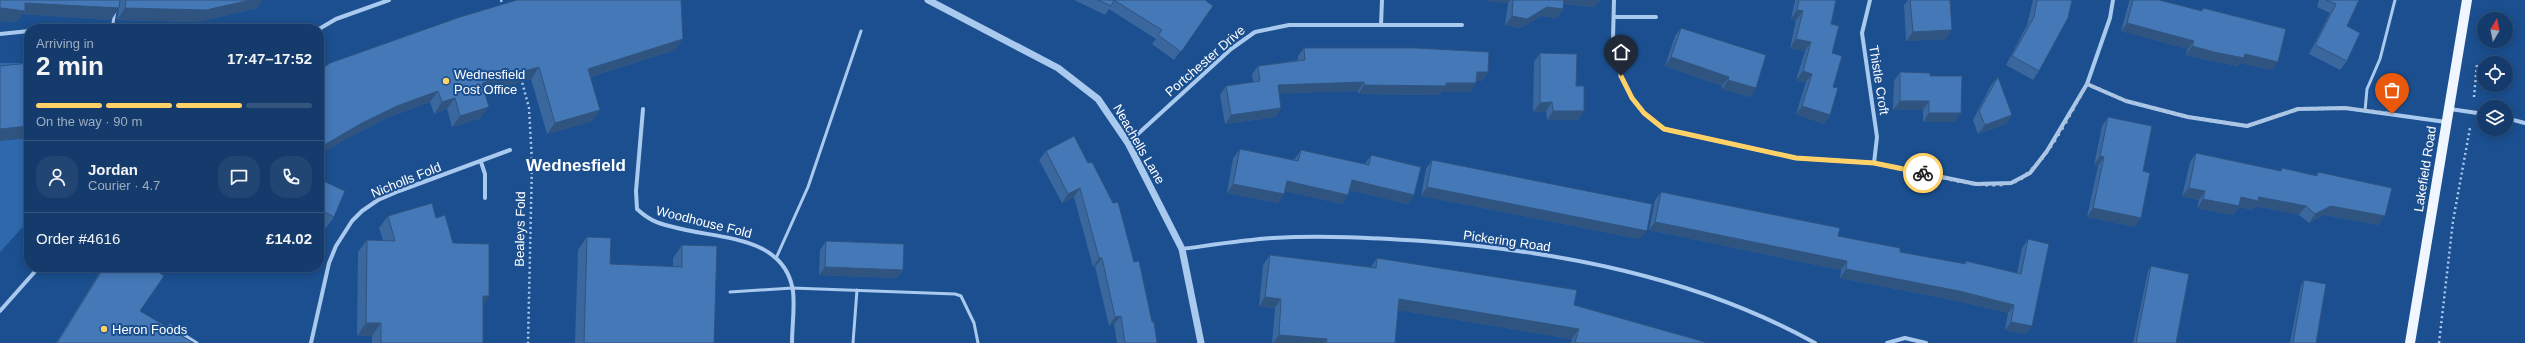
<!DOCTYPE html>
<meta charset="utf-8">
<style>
body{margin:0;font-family:Arial,sans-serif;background:#214673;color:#f1f3f6;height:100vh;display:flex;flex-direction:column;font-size:15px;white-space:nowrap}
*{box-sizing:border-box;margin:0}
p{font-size:13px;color:#9dadc1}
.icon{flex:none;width:22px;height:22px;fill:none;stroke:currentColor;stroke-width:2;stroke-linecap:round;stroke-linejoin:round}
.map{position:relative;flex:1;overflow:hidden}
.drawer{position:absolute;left:24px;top:24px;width:300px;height:248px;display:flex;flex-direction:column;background:#143b6b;border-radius:16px;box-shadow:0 2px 10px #0003,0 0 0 1px #33557e}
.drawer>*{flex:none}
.needle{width:26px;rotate:10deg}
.controls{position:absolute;left:2477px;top:12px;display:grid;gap:8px}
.controls a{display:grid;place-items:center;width:36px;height:36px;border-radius:50%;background:#143b6b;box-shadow:0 2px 10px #0003,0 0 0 1px #33557e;font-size:20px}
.pin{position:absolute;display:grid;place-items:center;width:34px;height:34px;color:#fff;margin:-41px -17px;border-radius:50% 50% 50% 0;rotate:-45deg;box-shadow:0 0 4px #0007}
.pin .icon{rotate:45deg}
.courier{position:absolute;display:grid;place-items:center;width:40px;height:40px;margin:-20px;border:3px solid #ffd166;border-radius:50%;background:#fff;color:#222;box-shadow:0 1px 5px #0007}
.headline em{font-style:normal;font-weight:800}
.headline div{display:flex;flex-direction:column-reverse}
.headline{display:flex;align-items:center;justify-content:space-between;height:68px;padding:0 12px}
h1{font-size:26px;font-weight:800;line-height:30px}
.bar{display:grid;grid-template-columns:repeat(4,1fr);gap:6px 4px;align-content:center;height:48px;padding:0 12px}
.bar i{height:5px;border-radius:3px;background:#33557e}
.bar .on{background:#ffd166}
.bar p{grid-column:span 4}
.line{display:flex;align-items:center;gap:10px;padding:0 12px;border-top:1px solid #33557e}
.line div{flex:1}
.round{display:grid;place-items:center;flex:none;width:42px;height:42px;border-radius:16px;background:#214673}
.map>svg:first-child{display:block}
</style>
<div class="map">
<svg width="2525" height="343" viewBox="0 0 2525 343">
<rect width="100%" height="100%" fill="#1b4f8f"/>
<polygon fill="#2e69ad" points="0,63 29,63 29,220 0,252"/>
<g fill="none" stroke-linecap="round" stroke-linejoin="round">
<g stroke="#a9c9ee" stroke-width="2.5" stroke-dasharray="2 3" stroke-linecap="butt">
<polyline points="501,0 503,7"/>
<polyline points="521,78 529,108 532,162 528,343"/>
<polyline points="2474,97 2477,64"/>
<polyline points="2439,343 2453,221 2470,128"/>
</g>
<g stroke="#a9c9ee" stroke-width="3">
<polyline points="112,29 115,11"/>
<polyline points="2365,111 2367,89 2380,59 2395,0"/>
<polyline points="777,256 808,187 861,31"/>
<polyline points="730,292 792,288 955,294 961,296 974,323 978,343"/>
<polyline points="170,326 197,343"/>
<polyline points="853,343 857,290"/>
</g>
<g stroke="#a9c9ee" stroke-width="4">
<polyline points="1614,0 1613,39 1621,76 1632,98 1644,113 1664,129 1796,158 1874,163 1976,184 2011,183 2030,173 2047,151 2087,84 2110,18 2113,0"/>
<polyline points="1870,0 1862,33 1877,137 1874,163"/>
<polyline points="1614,17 1656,17"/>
<polyline points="1381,25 1382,0"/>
<polyline points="319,29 336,19 389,0"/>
<polyline points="0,34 29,31"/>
<polyline points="2087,84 2126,101 2188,117 2247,126 2298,109 2345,108 2446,122"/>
<path d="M643 109 636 191 637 209C653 224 665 225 686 230 728 239 785 239 793 291 795 308 792 326 792 343"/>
<polyline points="2450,109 2484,114"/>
<polyline points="2506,118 2525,123"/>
<polyline points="1128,143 1231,49 1255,32 1289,25 1462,25"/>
<polyline points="481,162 485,174 485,198"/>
<path d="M1182 249C1212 245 1243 240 1273 238 1323 235 1374 238 1423 241 1558 251 1696 277 1815 343"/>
<polyline points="0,311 39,267"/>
<polyline points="311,343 329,263 336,246 352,221 362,211 378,200 399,191 510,150"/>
<polyline points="1887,343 1905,338 1926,343"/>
</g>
<polyline stroke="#a9c9ee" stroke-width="7" points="928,0 1058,68 1098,99 1128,143 1182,249 1201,343"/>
<polyline stroke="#f0f6ff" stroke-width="10" points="2410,343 2467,0"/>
</g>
<g fill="#3a679d">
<polygon points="0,0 263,0 257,8 198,22 117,20 120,1 119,8 111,20 22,14 17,22 0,21"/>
<polygon points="1074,0 1205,0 1213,6 1174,60 1152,44 1156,39 1109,9 1105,15"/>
<polygon points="1488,0 1600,0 1594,7 1564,4 1563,9 1557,18 1541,16 1521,28 1505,25 1508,3 1488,1"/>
<polygon points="1795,0 1836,0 1831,24 1833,87 1830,115 1824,124 1796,114 1806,82 1796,80 1805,51 1790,48 1796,20 1791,19"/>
<polygon points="1908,0 1950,0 1946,39 1906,41 1904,5"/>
<polygon points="2033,0 2072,0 2039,71 2033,80 2006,65 2027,25"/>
<polygon points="2130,0 2159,0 2201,11 2203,8 2272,70 2240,63 2238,66 2208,60 2186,55 2188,49 2121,31 2129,2"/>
<polygon points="2319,0 2359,0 2347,26 2347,61 2340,70 2309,54 2330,13 2317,7"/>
<polygon points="1681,28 1756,88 1750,97 1722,89 1722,86 1665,66 1675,36"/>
<polygon points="1304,48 1488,72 1482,81 1476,81 1470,92 1442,92 1440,95 1358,94 1358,91 1279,93 1281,108 1275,117 1225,124 1220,95 1226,86 1253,82 1252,74 1258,66 1298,60 1298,56"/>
<polygon points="675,50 590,77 600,110 592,121 547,134 531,79 485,92 481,118 452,127 447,109 434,114 430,102 389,117 354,135 319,71"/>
<polygon points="1540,53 1576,86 1584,111 1578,120 1547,120 1546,111 1533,112 1534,62"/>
<polygon points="1900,72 1930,76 1955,122 1923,122 1923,110 1893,110 1894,81"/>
<polygon points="1998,77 2012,115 2006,124 1978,134 1973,120 1991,85"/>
<polygon points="2108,117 2143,171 2135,227 2087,217 2098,166 2094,165 2102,126"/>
<polygon points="1074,136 1134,262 1152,322 1157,343 1117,343 1114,324 1109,326 1095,267 1093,267 1074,197 1062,203 1039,160 1046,151"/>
<polygon points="1240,149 1294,160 1301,150 1365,164 1371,155 1408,204 1350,190 1348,195 1342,204 1285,191 1278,203 1227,193 1233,158"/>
<polygon points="2196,153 2280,171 2282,168 2316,175 2318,172 2379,225 2324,215 2309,223 2299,215 2255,206 2252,210 2239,207 2233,215 2197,208 2199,200 2182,196 2190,162"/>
<polygon points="1432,160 1640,239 1421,196 1426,169"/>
<polygon points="319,179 334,217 326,228 319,225"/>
<polygon points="1661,192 1900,252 1964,264 1966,261 2017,273 2022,248 2028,239 2032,326 2026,334 2005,330 2008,313 1953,300 1840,278 1841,270 1649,230 1655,200"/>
<polygon points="388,216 436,218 453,243 483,305 483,343 372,343 372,336 357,336 358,252 367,240 383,240 379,228"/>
<polygon points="587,237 610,264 673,266 673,258 682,245 714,343 575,343 578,250"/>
<polygon points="826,241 903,270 897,278 819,275 820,250"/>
<polygon points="1270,255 1371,267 1377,258 1574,305 1705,343 1571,343 1572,339 1398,310 1395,343 1272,343 1275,308 1259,306 1263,265"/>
<polygon points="2151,266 2176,343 2133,343 2148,271"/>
<polygon points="103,267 156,267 154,269 140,311 194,343 56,343"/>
<polygon points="2304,280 2316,343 2290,343 2301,285"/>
</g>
<g fill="#305480">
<polygon points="251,0 263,0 257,8 198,22 117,20 125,8"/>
<polygon points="1489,0 1510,0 1508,3 1488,1"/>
<polygon points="1561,0 1600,0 1594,7 1559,3"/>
<polygon points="25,3 119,8 111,20 22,14 17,22 0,21 0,8"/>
<polygon points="1547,7 1563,9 1557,18 1541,16 1521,28 1505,25 1512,16"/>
<polygon points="1797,10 1803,11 1796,20 1791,19"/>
<polygon points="2127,23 2194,41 2188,49 2121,31"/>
<polygon points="1952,30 1946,39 1906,41 1913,32"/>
<polygon points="683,39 675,50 580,80 588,69"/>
<polygon points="1796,39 1811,42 1805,51 1790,48"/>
<polygon points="2192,46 2245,54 2278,62 2272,70 2240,63 2238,66 2208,60 2186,55"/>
<polygon points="1671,57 1729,77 1722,86 1665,66"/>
<polygon points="539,67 531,79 474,95 482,83"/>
<polygon points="1803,71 1812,74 1806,82 1796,80"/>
<polygon points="1477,72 1488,72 1482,81 1471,81"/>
<polygon points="1728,80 1756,88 1750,97 1722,89"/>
<polygon points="1364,82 1358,91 1272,94 1278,85"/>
<polygon points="1446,83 1476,83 1470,92 1442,92 1440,95 1358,94 1364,85"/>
<polygon points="438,91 430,102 389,117 354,135 319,155 319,148 362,123 397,106"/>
<polygon points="455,98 447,109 434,114 442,102"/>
<polygon points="1900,101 1929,101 1923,110 1893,110"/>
<polygon points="1552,102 1546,111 1533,112 1540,103"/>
<polygon points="1802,106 1830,115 1824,124 1796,114"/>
<polygon points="489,107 481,118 452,127 460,116"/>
<polygon points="1281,108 1275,117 1225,124 1231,115"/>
<polygon points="600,110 592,121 547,134 555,123"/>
<polygon points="1553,111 1584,111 1578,120 1547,120"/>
<polygon points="1929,113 1961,113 1955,122 1923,122"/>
<polygon points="2012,115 2006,124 1978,134 1985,125"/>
<polygon points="29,126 29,138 0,141 0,129"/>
<polygon points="2100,156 2104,157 2098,166 2094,165"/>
<polygon points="1352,180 1414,195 1408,204 1345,189"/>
<polygon points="1287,181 1348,195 1342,204 1280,190"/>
<polygon points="1233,184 1284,194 1278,203 1227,193"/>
<polygon points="1427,187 1647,231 1640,239 1421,196"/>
<polygon points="1080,188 1074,197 1062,203 1068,194"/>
<polygon points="2189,188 2205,191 2199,200 2182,196"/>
<polygon points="2241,197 2259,197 2306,206 2299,215 2255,206 2252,210 2239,207 2233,215 2197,208 2203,199"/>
<polygon points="2331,206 2385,216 2379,225 2324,215 2309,223 2315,214"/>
<polygon points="2093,208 2141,218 2135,227 2087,217"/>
<polygon points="1655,222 1847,261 1841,270 1649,230"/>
<polygon points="1099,258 1102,258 1095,267 1093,267"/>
<polygon points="825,267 903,270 897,278 819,275"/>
<polygon points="1846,269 1959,291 2014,305 2008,313 1953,300 1840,278"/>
<polygon points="483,296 489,296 481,308"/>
<polygon points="1265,297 1281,299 1275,308 1259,306"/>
<polygon points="1399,299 1579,329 1572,339 1392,309"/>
<polygon points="1121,316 1114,324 1109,326 1115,317"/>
<polygon points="2011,322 2032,326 2026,334 2005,330"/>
<polygon points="366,323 381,323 372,336 357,336"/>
<polygon points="1279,335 1327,339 1324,343 1273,343"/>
</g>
<g fill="#4478b7" stroke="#305480">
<polygon points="0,0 120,0 119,8 25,3 25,11 0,8"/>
<polygon points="126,0 251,0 206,10 125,8"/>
<polygon points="517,0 681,0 683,39 588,69 600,110 555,123 539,67 482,83 489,107 460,116 455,98 442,102 438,91 397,106 362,123 319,148 319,71 330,63 460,17"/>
<polygon points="1098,0 1205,0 1213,6 1181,52 1158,35 1162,30 1114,0 1111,6"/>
<polygon points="1513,0 1564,0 1563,9 1547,7 1527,19 1512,16"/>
<polygon points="1799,0 1836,0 1831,24 1839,26 1832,53 1842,56 1833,87 1838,88 1830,115 1802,106 1812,74 1803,71 1811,42 1796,39 1803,11 1797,10"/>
<polygon points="1910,0 1950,0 1952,30 1913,32"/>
<polygon points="2037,0 2072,0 2068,18 2039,71 2012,56 2034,17"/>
<polygon points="2133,0 2159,0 2202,11 2203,8 2286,29 2278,62 2245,54 2244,58 2214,52 2192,46 2194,41 2127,23"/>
<polygon points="2326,0 2359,0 2347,26 2360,33 2347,61 2315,45 2336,4"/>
<polygon points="1681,28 1766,55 1756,88 1728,80 1729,77 1671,57"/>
<polygon points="1304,48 1416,48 1489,52 1488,72 1477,72 1476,83 1446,83 1446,86 1364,85 1364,82 1278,85 1281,108 1231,115 1226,86 1260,81 1258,66 1305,60"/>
<polygon points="1540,53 1577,54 1576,86 1584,86 1584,111 1553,111 1552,102 1540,103"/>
<polygon points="29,63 29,126 0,129 0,66"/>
<polygon points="1900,72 1930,73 1930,76 1962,76 1961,113 1929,113 1929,101 1900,101"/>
<polygon points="1998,77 2012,115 1985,125 1979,111"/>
<polygon points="2108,117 2152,126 2143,171 2150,173 2141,218 2093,208 2104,157 2100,156"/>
<polygon points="1074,136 1088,163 1092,162 1113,203 1118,202 1134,262 1139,261 1152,322 1154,322 1157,343 1125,343 1121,316 1115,317 1102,258 1099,258 1080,188 1068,194 1046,151"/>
<polygon points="1240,149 1298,161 1301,150 1369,165 1371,155 1421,167 1414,195 1352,180 1348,195 1287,181 1284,194 1233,184"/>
<polygon points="2196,153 2281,171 2282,168 2317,176 2318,172 2392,188 2385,216 2331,206 2315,214 2306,206 2259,197 2258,201 2241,197 2239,206 2203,199 2205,191 2189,188"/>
<polygon points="1432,160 1652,204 1647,231 1427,187"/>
<polygon points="319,179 345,191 334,217 319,209"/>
<polygon points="1661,192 1840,228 1838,236 1900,248 1900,252 1966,264 1966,261 2021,274 2028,239 2049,244 2032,326 2011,322 2014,305 1959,291 1846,269 1847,261 1655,222"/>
<polygon points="432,203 436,218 445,215 453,243 489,244 489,296 483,296 483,343 381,343 381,323 366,323 367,240 395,241 388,216"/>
<polygon points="587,237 611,238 610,264 682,267 682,245 717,246 714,343 584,343"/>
<polygon points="826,241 904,244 903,270 825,267"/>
<polygon points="1270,255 1376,268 1377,258 1577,290 1574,305 1705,342 1705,343 1578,343 1575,342 1579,329 1399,299 1395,343 1326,343 1327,339 1279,335 1281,299 1265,297"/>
<polygon points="2151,266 2189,274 2176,343 2136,343"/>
<polygon points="104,267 152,267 164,276 140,311 194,343 57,343"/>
<polygon points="2304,280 2326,284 2316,343 2293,343"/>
</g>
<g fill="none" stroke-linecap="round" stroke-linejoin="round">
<path stroke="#afc1d8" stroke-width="4" stroke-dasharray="0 7.2" d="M1923 173C1950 179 1982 189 2010 183 2041 177 2071 110 2087 84L2126 101 2188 117 2247 126 2298 109 2345 108 2392 114"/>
<polyline stroke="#ffd166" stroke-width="5" points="1621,76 1632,98 1644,113 1664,129 1796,158 1874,163 1923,173"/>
</g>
<g fill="#ffd166" stroke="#1b4f8f" stroke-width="1.5">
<circle cx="446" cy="81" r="4"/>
<circle cx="104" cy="329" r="4"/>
</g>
<g text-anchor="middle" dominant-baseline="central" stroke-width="4" stroke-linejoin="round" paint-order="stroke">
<g font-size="13" fill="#fff" stroke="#1b4f8f">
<text transform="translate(1205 61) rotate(-41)">Portchester Drive</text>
<text transform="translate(1879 80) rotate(81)">Thistle Croft</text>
<text transform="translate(1139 144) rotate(60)">Neachells Lane</text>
<text transform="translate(2425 169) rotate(-81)">Lakefield Road</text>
<text transform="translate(406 180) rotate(-22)">Nicholls Fold</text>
<text transform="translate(704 222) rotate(14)">Woodhouse Fold</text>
<text transform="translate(520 229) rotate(-89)">Bealeys Fold</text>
<text transform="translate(1507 241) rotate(8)">Pickering Road</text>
</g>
<g font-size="13" fill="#fff" stroke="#1b4f8f" text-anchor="start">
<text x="454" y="74">Wednesfield<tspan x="454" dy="15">Post Office</tspan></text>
<text x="112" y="329">Heron Foods</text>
</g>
<g font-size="17" font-weight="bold" fill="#fff" stroke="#1b4f8f">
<text x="576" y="165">Wednesfield</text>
</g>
</g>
</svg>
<div class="controls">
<a><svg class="needle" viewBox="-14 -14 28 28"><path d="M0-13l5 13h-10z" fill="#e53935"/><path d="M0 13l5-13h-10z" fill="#9dadc1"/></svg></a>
<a><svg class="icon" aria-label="locate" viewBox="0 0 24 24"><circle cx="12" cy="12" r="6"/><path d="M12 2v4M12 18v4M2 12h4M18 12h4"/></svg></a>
<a><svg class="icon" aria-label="layers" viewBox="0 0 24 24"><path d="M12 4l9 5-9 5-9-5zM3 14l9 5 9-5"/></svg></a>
</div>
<div class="pin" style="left:2392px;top:114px;background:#ea580c"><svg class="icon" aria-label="bag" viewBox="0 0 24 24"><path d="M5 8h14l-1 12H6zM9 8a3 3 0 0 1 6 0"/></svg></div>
<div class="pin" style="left:1621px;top:76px;background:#1f2937"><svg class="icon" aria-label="home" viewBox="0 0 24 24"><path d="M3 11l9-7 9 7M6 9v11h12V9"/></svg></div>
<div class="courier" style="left:1923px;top:173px"><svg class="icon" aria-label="bike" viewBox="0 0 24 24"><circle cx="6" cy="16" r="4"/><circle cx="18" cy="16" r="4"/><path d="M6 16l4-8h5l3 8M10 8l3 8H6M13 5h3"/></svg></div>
<section class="drawer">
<div class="headline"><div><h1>2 min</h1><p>Arriving in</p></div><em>17:47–17:52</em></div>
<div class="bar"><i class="on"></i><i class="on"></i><i class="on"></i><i></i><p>On the way · 90 m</p></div>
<div class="line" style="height:72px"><a class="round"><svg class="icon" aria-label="person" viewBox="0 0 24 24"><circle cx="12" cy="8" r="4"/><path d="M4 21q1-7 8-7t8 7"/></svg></a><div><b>Jordan</b><p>Courier · 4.7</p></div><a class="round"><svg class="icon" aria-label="chat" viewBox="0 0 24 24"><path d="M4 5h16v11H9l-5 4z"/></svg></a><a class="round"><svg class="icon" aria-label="phone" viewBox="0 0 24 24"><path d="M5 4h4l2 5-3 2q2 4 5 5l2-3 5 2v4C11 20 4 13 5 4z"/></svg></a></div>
<div class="line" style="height:52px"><div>Order #4616</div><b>£14.02</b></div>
</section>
</div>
